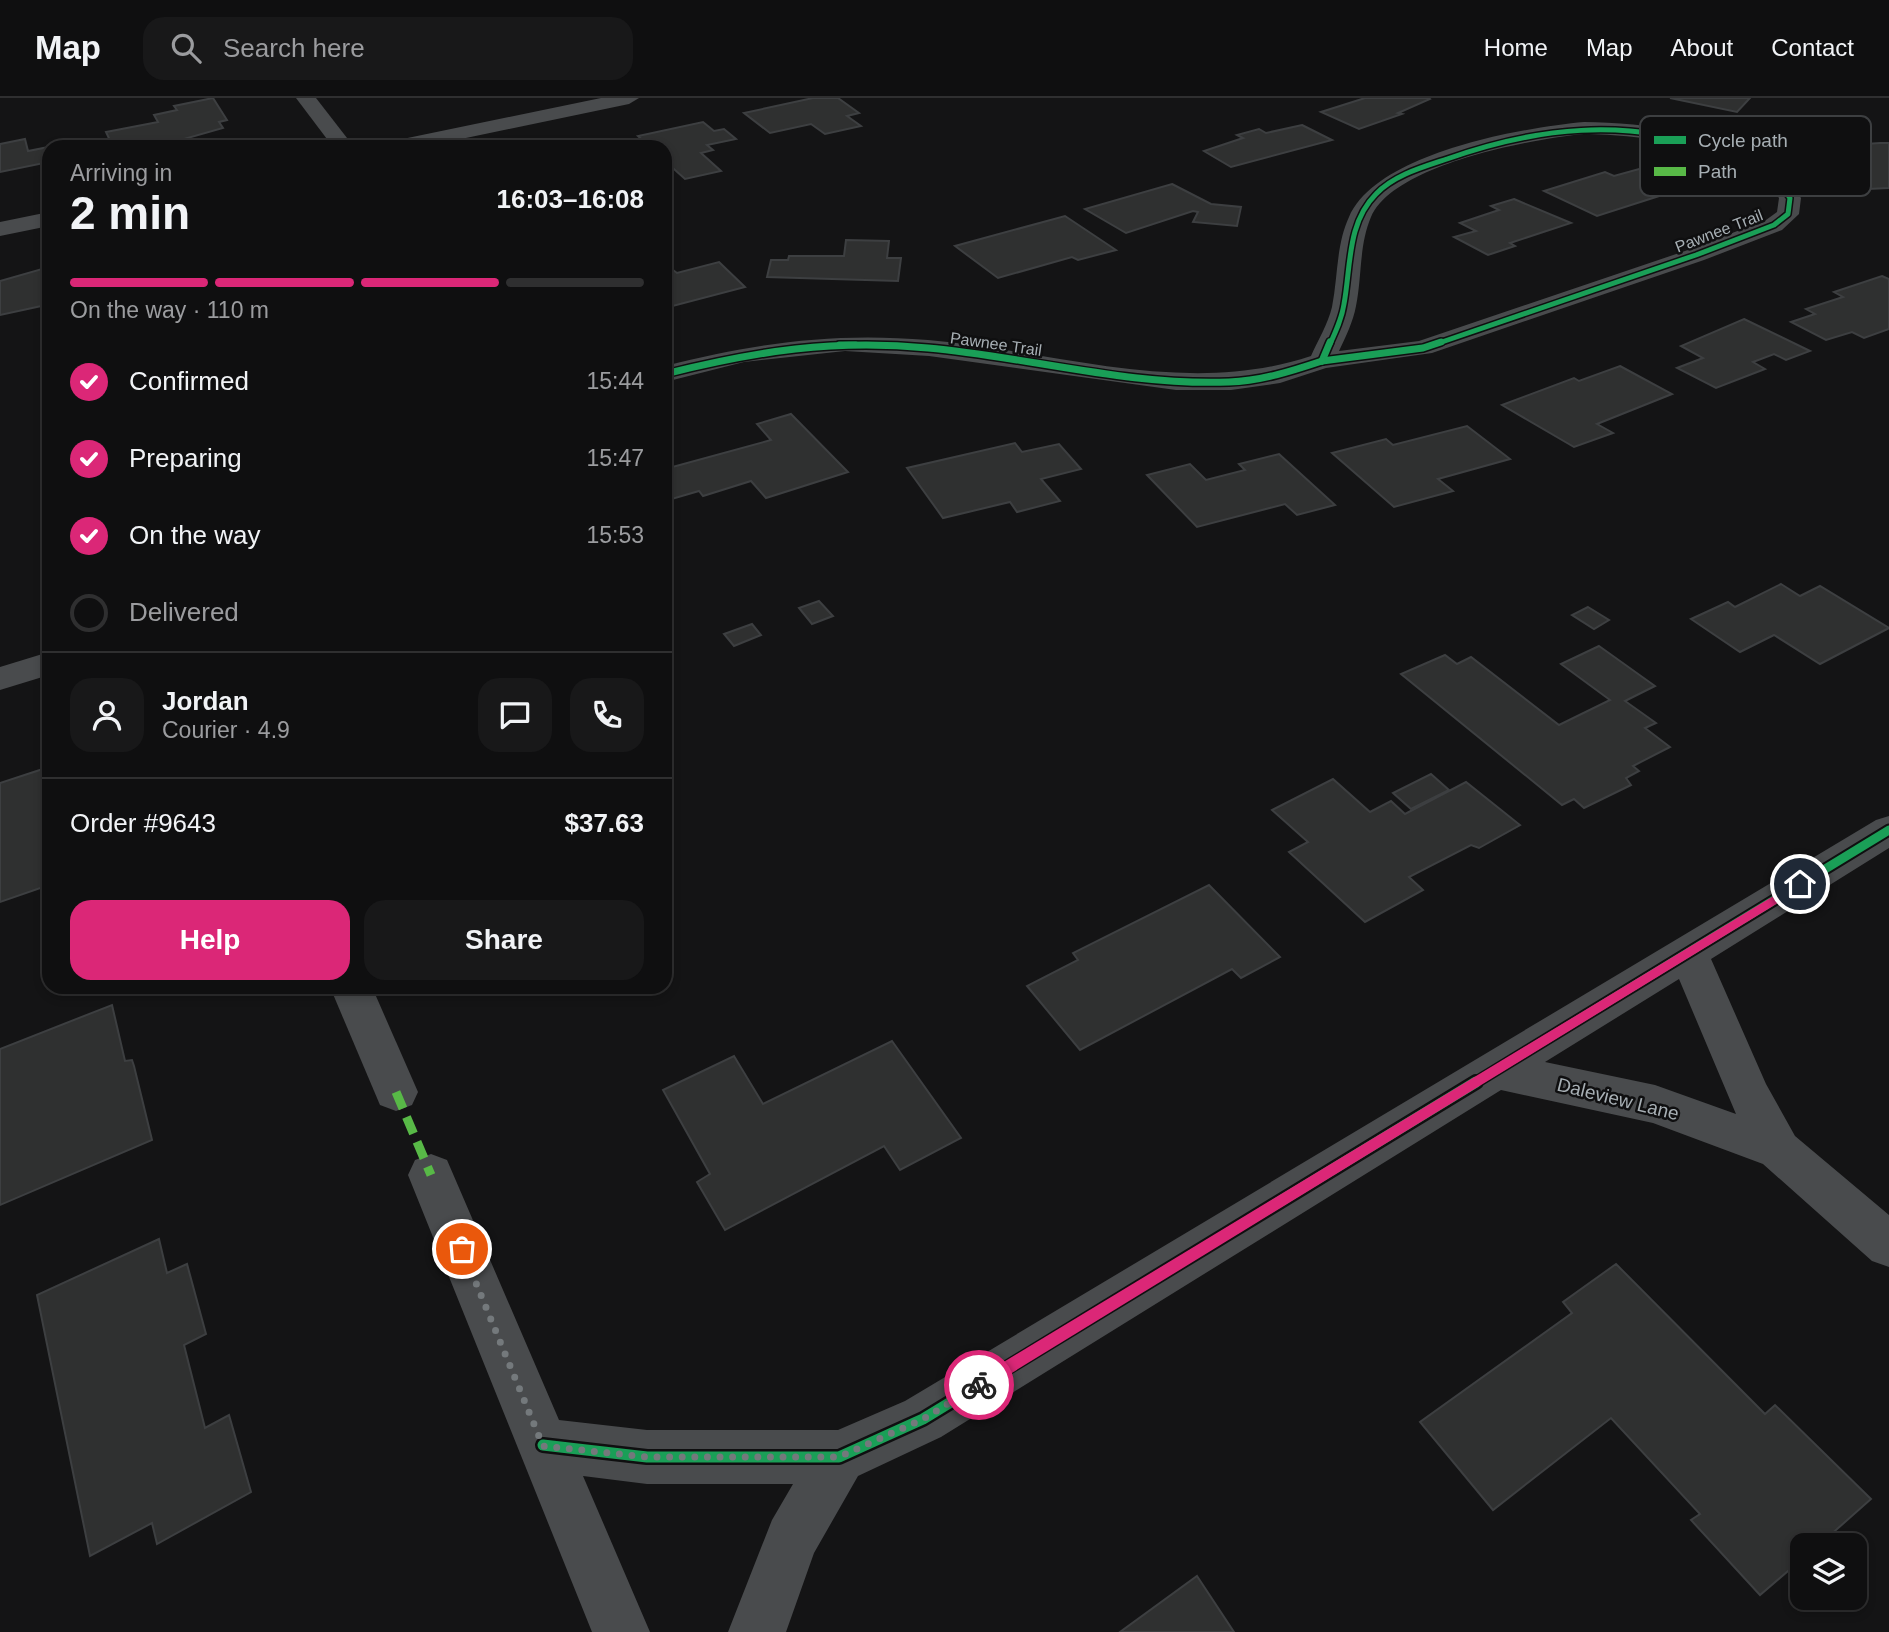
<!DOCTYPE html>
<meta charset="utf-8">
<style>
body{margin:0;font-family:Helvetica,sans-serif;background:#181819;color:#f1f3f6;height:100vh;display:flex;flex-direction:column;font-size:26px;white-space:nowrap}
*{box-sizing:border-box;margin:0}
p{font-size:23px;color:#9b9c9f}
.icon{flex:none;width:38px;height:38px;fill:none;stroke:currentColor;stroke-width:2;stroke-linecap:round;stroke-linejoin:round}
.map{position:relative;flex:1;overflow:hidden}
.panel{position:absolute;left:42px;top:42px;width:630px;height:854px;display:flex;flex-direction:column;background:#0f0f10;border-radius:21px;box-shadow:0 4px 10px #0003,0 0 0 2px #2f2f30}
.panel>*{flex:none}
.fabs{position:absolute;left:1790px;top:1435px;display:grid;gap:14px}
.fabs a{display:grid;place-items:center;width:77px;height:77px;border-radius:14px;background:#0f0f10;box-shadow:0 4px 10px #0003,0 0 0 2px #2f2f30;font-size:35px}
.pin{position:absolute;display:grid;place-items:center;width:60px;height:60px;color:#fff;margin:-30px;border:4px solid #fff;border-radius:50%;box-shadow:0 2px 7px #0007}
.courier{position:absolute;display:grid;place-items:center;width:70px;height:70px;margin:-35px;border:5px solid #db2777;border-radius:50%;background:#fff;color:#222;box-shadow:0 2px 9px #0007}
.head em{font-style:normal;font-weight:800}
.head div{display:flex;flex-direction:column-reverse}
.head{display:flex;align-items:center;justify-content:space-between;height:119px;padding:0 28px}
h1{font-size:46px;font-weight:800;line-height:52px}
.bar{display:grid;grid-template-columns:repeat(4,1fr);gap:10px 7px;align-content:center;height:84px;padding:0 28px}
.bar i{height:9px;border-radius:5px;background:#2f2f30}
.bar .on{background:#db2777}
.bar p{grid-column:span 4}
.line{display:flex;align-items:center;gap:18px;padding:0 28px;border-top:2px solid #2f2f30}
.line div{flex:1}
.round{display:grid;place-items:center;flex:none;width:74px;height:74px;border-radius:21px;background:#181819}
ol{padding:0 28px;list-style:none}
li{display:flex;align-items:center;gap:21px;height:77px}
li p{margin-inline-start:auto}
li .icon{padding:7px;border-radius:50%;background:#db2777;color:#fff;stroke-width:4}
li:last-child{color:#9b9c9f}
li i{width:38px;height:38px;border:4px solid #2f2f30;border-radius:50%}
.cta{display:flex;gap:14px;margin-top:auto;padding:14px 28px}
.cta a{flex:1;height:80px;border-radius:21px;background:#db2777;color:#fff;font-size:28px;font-weight:800;line-height:80px;text-align:center}
.cta a+a{background:#181819;color:#f1f3f6}
header{display:flex;align-items:center;gap:42px;box-sizing:border-box;height:98px;padding:0 35px;background:#0f0f10;border-bottom:2px solid #2f2f30}
header strong{font-size:33px}
nav{display:flex;gap:38px;margin-inline-start:auto;font-size:24px}
.search{width:490px;height:63px;background:#181819;display:flex;align-items:center;gap:18px;box-sizing:border-box;padding:0 24px;border-radius:21px;color:#9b9c9f;font-size:26px}
.map>svg:first-child{display:block}
</style>
<header>
<strong>Map</strong>
<div class="search"><svg class="icon" aria-label="search" viewBox="0 0 24 24"><circle cx="10" cy="10" r="6"/><path d="M15 15l6 6"/></svg>Search here</div>
<nav><a>Home</a><a>Map</a><a>About</a><a>Contact</a></nav>
</header>
<div class="map">
<svg width="1889" height="1534" viewBox="0 0 1889 1534">
<rect width="100%" height="100%" fill="#141415"/>
<g fill="#2f3030" stroke="#3d3f41" stroke-width="2">
<polygon points="213,0 227,22 219,24 223,30 156,49 113,49 106,34 158,24 154,17 177,12 174,8"/>
<polygon points="813,0 838,0 859,15 847,18 861,28 825,36 811,26 770,35 744,15"/>
<polygon points="1365,0 1429,0 1430,1 1398,15 1402,16 1359,31 1321,14"/>
<polygon points="1670,0 1750,0 1737,14"/>
<polygon points="703,24 714,33 724,31 736,41 707,47 713,52 701,55 721,73 685,81 665,63 665,49 650,49 638,38"/>
<polygon points="1302,27 1332,42 1231,69 1204,53 1243,40 1237,37 1259,31 1266,35"/>
<polygon points="25,41 28,53 69,45 70,49 49,49 49,64 0,74 0,46"/>
<polygon points="1880,45 1889,45 1889,90 1868,91 1836,68 1860,67 1834,48"/>
<polygon points="1639,71 1684,90 1597,118 1544,93 1605,74 1614,78"/>
<polygon points="1172,86 1211,106 1241,109 1237,128 1193,124 1198,114 1193,113 1126,135 1085,111"/>
<polygon points="1514,101 1571,125 1510,145 1515,148 1488,157 1454,139 1476,133 1460,125 1499,112 1491,108"/>
<polygon points="1065,118 1116,152 1078,162 1072,159 998,180 955,148"/>
<polygon points="846,142 889,143 887,160 901,160 898,183 767,179 771,162 788,162 789,158 844,158"/>
<polygon points="719,164 745,189 665,210 665,166 677,175"/>
<polygon points="49,169 49,204 45,205 46,207 0,217 0,183"/>
<polygon points="1882,178 1889,181 1889,231 1864,240 1852,234 1826,242 1791,224 1815,216 1806,211 1843,199 1834,194"/>
<polygon points="1744,221 1810,253 1786,262 1774,256 1753,264 1765,271 1716,290 1677,270 1703,260 1681,248"/>
<polygon points="1620,268 1672,296 1597,326 1613,335 1574,349 1502,307 1574,280 1579,283"/>
<polygon points="791,316 848,374 766,400 751,383 703,398 699,393 665,403 665,371 771,342 757,326"/>
<polygon points="1467,328 1510,361 1438,381 1453,393 1394,409 1332,355 1386,341 1393,347"/>
<polygon points="1015,345 1022,354 1059,346 1081,371 1041,381 1060,403 1017,414 1010,404 943,420 907,370"/>
<polygon points="1279,356 1335,407 1297,417 1285,406 1197,429 1147,377 1190,366 1206,382 1245,372 1239,366"/>
<polygon points="1781,486 1800,498 1820,488 1889,530 1820,566 1774,537 1740,554 1691,521 1728,504 1735,509"/>
<polygon points="819,503 833,518 812,526 799,510"/>
<polygon points="1588,509 1609,522 1594,531 1572,517"/>
<polygon points="752,526 761,537 734,548 724,536"/>
<polygon points="1599,548 1655,588 1625,603 1656,625 1645,630 1670,649 1633,668 1639,673 1626,680 1631,687 1584,710 1574,701 1562,707 1401,576 1445,557 1457,566 1471,559 1559,627 1610,602 1561,566"/>
<polygon points="49,669 49,787 0,804 0,685"/>
<polygon points="1431,676 1449,692 1411,711 1393,695"/>
<polygon points="1333,681 1370,714 1391,703 1405,716 1466,684 1520,727 1479,750 1471,747 1409,779 1423,792 1365,824 1289,754 1308,744 1272,712"/>
<polygon points="1209,787 1280,859 1241,880 1232,871 1080,952 1027,888 1078,862 1073,855"/>
<polygon points="112,907 125,963 132,962 134,968 152,1042 0,1107 0,951"/>
<polygon points="892,943 961,1040 900,1072 884,1048 725,1132 697,1084 710,1076 663,992 734,958 763,1006"/>
<polygon points="159,1141 167,1175 187,1166 206,1236 184,1247 205,1330 229,1317 251,1394 157,1446 152,1425 90,1458 37,1197"/>
<polygon points="1616,1166 1765,1316 1775,1307 1871,1401 1819,1447 1802,1447 1802,1461 1760,1497 1691,1422 1700,1416 1611,1320 1493,1412 1420,1324 1572,1215 1563,1204"/>
<polygon points="1197,1478 1234,1534 1120,1534"/>
</g>
<g fill="none" stroke-linecap="round" stroke-linejoin="round">
<g fill="#494b4d" fill-rule="evenodd">
<polygon points="296,0 316,0 354,49 333,49"/>
<polygon points="601,0 639,0 629,6 423,49 383,49 393,43"/>
<path d="M1584 24C1654 25 1759 37 1801 100L1799 116 1782 132 1704 162 1432 255 1326 270 1280 285 1231 292H1176L929 258 845 253 744 264 665 284V268C757 245 833 234 928 242 1055 253 1186 300 1311 258 1318 242 1328 226 1332 209 1338 179 1336 147 1349 119 1377 55 1520 30 1584 24ZM1584 36C1641 37 1745 47 1779 100L1777 114 1766 122 1688 152 1419 243 1339 253C1346 238 1353 224 1356 208 1362 179 1359 147 1371 119 1394 66 1532 41 1584 36Z"/>
<polygon points="49,114 49,128 0,138 0,124"/>
<polygon points="49,554 49,577 0,592 0,569"/>
<path d="M1889 718V750L1711 861 1766 986 1795 1038 1889 1117V1169L1872 1163 1763 1066 1653 1025 1501 992 941 1339 858 1378 814 1455 786 1534H728L772 1422 793 1386H647L583 1378 650 1534H592L408 1077 415 1062 431 1056 447 1062 559 1322 647 1332H838L905 1303 1876 722ZM1679 881 1736 1016 1655 987 1545 964Z"/>
<polygon points="330,889 372,889 418,994 412,1007 396,1013 380,1007"/>
</g>
<polyline stroke="#58b947" stroke-width="9" stroke-dasharray="18 9" stroke-linecap="butt" points="396,994 431,1077"/>
<defs>
<g id="cycleway-far3">
<polyline points="839,246 856,246"/>
<path d="M1330 246C1336 233 1342 220 1344 206 1351 168 1347 125 1376 96 1394 77 1423 69 1447 61 1537 29 1625 20 1716 51 1745 61 1773 74 1790 100L1788 116 1774 127 1696 157 1436 246"/>
</g>
<g id="cycleway-far2">
<polyline points="1322,263 1330,244"/>
<polyline points="1322,263 1423,250 1441,244"/>
<path d="M665 276C757 253 833 241 928 250 1028 259 1128 288 1229 284 1261 283 1292 273 1322 263"/>
</g>
<polyline id="cycleway-far1" points="1473,986 1889,732"/>
<polyline id="cycleway" points="543,1347 647,1359 839,1359 923,1321 1476,984"/>
</defs>
<use href="#cycleway-far3" stroke="#0f0f10" stroke-width="8"/>
<use href="#cycleway-far2" stroke="#0f0f10" stroke-width="10"/>
<use href="#cycleway-far1" stroke="#0f0f10" stroke-width="13"/>
<use href="#cycleway" stroke="#0f0f10" stroke-width="16"/>
<use href="#cycleway-far3" stroke="#1a9f57" stroke-width="5"/>
<use href="#cycleway-far2" stroke="#1a9f57" stroke-width="7"/>
<use href="#cycleway-far1" stroke="#1a9f57" stroke-width="9"/>
<use href="#cycleway" stroke="#1a9f57" stroke-width="11"/>
</g>
<polygon fill="#db2777" points="1800,782 1805,786 1804,789 984,1292 974,1292 974,1282"/>
<g fill="none" stroke-linecap="round" stroke-linejoin="round">
<polyline stroke="#74797c" stroke-width="7" stroke-dasharray="0 12.6" points="462,1151 543,1348 647,1359 839,1359 923,1321 979,1287"/>
</g>
<g text-anchor="middle" dominant-baseline="central" stroke-width="5" stroke-linejoin="round" paint-order="stroke">
<g font-size="16" fill="#a7afb4" stroke="#0f0f10">
<text transform="translate(1719 133) rotate(-21)">Pawnee Trail</text>
<text transform="translate(996 246) rotate(8)">Pawnee Trail</text>
</g>
<g font-size="19" fill="#a7afb4" stroke="#0f0f10">
<text transform="translate(1618 1001) rotate(14)">Daleview Lane</text>
</g>
</g>
<rect x="1640" y="18" width="231" height="80" rx="10" fill="#0f0f10" stroke="#3d3f41" stroke-width="2"/>
<rect x="1654" y="38" width="32" height="8" fill="#1a9f57"/>
<rect x="1654" y="69" width="32" height="9" fill="#58b947"/>
<g font-size="19" fill="#a7afb4">
<text x="1698" y="49">Cycle path</text>
<text x="1698" y="80">Path</text>
</g>
</svg>
<div class="fabs">
<a><svg class="icon" aria-label="layers" viewBox="0 0 24 24"><path d="M12 4l9 5-9 5-9-5zM3 14l9 5 9-5"/></svg></a>
</div>
<div class="pin" style="left:462px;top:1151px;background:#ea580c"><svg class="icon" aria-label="bag" viewBox="0 0 24 24"><path d="M5 8h14l-1 12H6zM9 8a3 3 0 0 1 6 0"/></svg></div>
<div class="pin" style="left:1800px;top:786px;background:#1f2937"><svg class="icon" aria-label="home" viewBox="0 0 24 24"><path d="M3 11l9-7 9 7M6 9v11h12V9"/></svg></div>
<div class="courier" style="left:979px;top:1287px"><svg class="icon" aria-label="bike" viewBox="0 0 24 24"><circle cx="6" cy="16" r="4"/><circle cx="18" cy="16" r="4"/><path d="M6 16l4-8h5l3 8M10 8l3 8H6M13 5h3"/></svg></div>
<section class="panel">
<div class="head"><div><h1>2 min</h1><p>Arriving in</p></div><em>16:03–16:08</em></div>
<div class="bar"><i class="on"></i><i class="on"></i><i class="on"></i><i></i><p>On the way · 110 m</p></div>
<ol>
<li><svg class="icon" aria-label="check" viewBox="0 0 24 24"><path d="M5 12l5 5 9-10"/></svg>Confirmed<p>15:44</p></li>
<li><svg class="icon" aria-label="check" viewBox="0 0 24 24"><path d="M5 12l5 5 9-10"/></svg>Preparing<p>15:47</p></li>
<li><svg class="icon" aria-label="check" viewBox="0 0 24 24"><path d="M5 12l5 5 9-10"/></svg>On the way<p>15:53</p></li>
<li><i></i>Delivered</li>
</ol>
<div class="line" style="height:126px"><a class="round"><svg class="icon" aria-label="person" viewBox="0 0 24 24"><circle cx="12" cy="8" r="4"/><path d="M4 21q1-7 8-7t8 7"/></svg></a><div><b>Jordan</b><p>Courier · 4.9</p></div><a class="round"><svg class="icon" aria-label="chat" viewBox="0 0 24 24"><path d="M4 5h16v11H9l-5 4z"/></svg></a><a class="round"><svg class="icon" aria-label="phone" viewBox="0 0 24 24"><path d="M5 4h4l2 5-3 2q2 4 5 5l2-3 5 2v4C11 20 4 13 5 4z"/></svg></a></div>
<div class="line" style="height:91px"><div>Order #9643</div><b>$37.63</b></div>
<div class="cta"><a>Help</a><a>Share</a></div>
</section>
</div>
